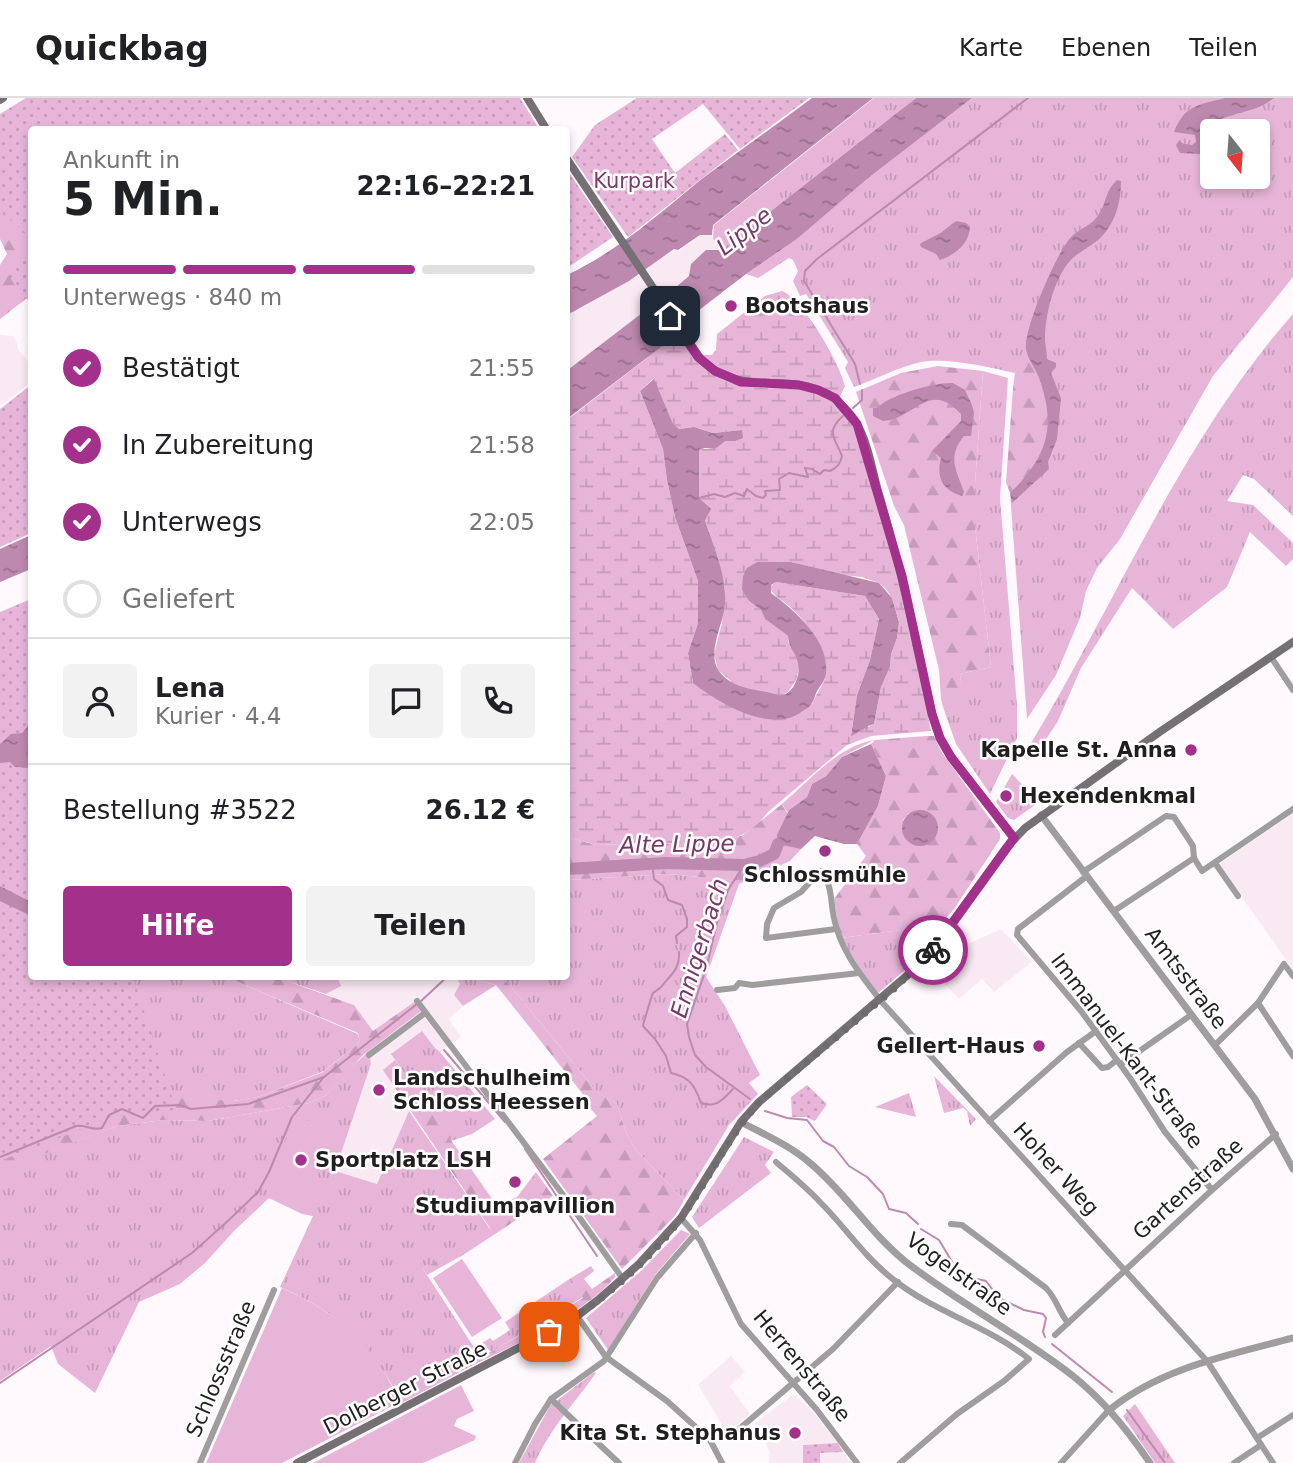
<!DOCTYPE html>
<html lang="de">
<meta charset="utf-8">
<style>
body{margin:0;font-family:"DejaVu Sans",sans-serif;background:#f2f2f2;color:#202124;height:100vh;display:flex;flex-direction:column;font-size:26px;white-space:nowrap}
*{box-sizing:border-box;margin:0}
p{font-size:23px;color:#757577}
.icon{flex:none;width:38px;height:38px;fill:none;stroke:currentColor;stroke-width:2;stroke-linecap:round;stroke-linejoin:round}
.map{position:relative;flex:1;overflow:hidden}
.drawer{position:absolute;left:28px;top:28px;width:542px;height:854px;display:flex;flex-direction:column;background:#fff;border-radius:7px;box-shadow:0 4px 10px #0003}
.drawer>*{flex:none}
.needle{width:46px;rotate:163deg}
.controls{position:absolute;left:1200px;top:21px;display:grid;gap:14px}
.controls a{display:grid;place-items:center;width:70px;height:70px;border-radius:7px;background:#fff;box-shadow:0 4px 10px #0003;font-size:35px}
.pin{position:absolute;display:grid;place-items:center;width:60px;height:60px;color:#fff;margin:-30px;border-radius:14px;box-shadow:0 4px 10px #0006}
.courier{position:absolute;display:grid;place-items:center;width:70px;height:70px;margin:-35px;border:5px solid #a3318c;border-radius:50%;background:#fff;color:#222;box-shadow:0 2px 9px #0007}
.summary em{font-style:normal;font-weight:700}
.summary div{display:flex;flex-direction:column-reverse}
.summary{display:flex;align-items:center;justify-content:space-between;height:119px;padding:0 35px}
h1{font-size:46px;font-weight:700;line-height:52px}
.bar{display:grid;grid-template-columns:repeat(4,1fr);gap:10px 7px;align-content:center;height:84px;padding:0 35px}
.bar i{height:9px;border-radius:5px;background:#e0e0e0}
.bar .active{background:#a3318c}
.bar p{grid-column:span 4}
.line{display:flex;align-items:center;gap:18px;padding:0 35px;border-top:2px solid #e0e0e0}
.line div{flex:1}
.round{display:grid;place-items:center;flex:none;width:74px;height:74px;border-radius:7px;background:#f2f2f2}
ol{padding:0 35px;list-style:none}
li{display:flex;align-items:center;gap:21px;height:77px}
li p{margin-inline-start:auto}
li .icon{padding:7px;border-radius:50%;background:#a3318c;color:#fff;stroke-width:4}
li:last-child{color:#757577}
li i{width:38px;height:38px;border:4px solid #e0e0e0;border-radius:50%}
.button{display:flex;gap:14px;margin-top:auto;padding:14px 35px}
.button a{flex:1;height:80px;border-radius:7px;background:#a3318c;color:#fff;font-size:28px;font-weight:700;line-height:80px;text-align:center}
.button a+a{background:#f2f2f2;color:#202124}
header{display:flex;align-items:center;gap:42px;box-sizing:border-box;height:98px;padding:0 35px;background:#fff;border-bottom:2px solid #e0e0e0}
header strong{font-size:33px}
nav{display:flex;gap:38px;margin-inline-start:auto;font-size:24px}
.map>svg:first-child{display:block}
</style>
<header>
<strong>Quickbag</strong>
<nav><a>Karte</a><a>Ebenen</a><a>Teilen</a></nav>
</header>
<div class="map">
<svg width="1293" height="1365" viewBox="0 0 1293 1365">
<defs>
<pattern id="grass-tufts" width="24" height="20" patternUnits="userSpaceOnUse" patternTransform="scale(1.75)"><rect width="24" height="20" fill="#e7b5d8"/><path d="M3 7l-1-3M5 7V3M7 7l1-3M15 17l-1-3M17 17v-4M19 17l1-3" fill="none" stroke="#c69bb9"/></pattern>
<pattern id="forest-firs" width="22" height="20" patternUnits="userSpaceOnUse" patternTransform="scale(1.75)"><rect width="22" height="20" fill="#e7b5d8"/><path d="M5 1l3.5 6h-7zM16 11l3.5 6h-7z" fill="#c69bb9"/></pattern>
<pattern id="wetland-marsh" width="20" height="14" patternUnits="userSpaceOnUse" patternTransform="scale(1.75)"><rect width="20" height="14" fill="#e7b5d8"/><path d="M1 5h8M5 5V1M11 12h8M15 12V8" fill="none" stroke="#c69bb9"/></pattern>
<pattern id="park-dots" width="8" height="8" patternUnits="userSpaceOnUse" patternTransform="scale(1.75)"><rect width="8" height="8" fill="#e7b5d8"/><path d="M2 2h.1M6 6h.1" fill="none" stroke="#c69bb9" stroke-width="1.8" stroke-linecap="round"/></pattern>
<pattern id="water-ripples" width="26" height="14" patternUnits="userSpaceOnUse" patternTransform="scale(1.75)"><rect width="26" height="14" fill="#bd89ae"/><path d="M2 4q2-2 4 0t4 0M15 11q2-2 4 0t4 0" fill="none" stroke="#996f8d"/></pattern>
</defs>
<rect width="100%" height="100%" fill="#fff9fd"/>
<g fill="#f8e9f3">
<polygon points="701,137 712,137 718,151 706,152 689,178 676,189 567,273 567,217 629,183 675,151 679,153"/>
<polygon points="0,237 13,238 17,244 18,251 32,269 31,284 0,308"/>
<polygon points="1293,715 1293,872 1219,766"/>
<polygon points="1001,831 1032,864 994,894 982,881 959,901 943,884 955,862 970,845"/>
<polygon points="337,879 456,879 460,886 454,897 463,908 449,921 461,939 440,954 435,950 421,933 392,957 395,962 384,972 409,1013 377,1086 334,1073 371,966 369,953 421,913 413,904 373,933 354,907 326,896 341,888"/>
<polygon points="731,1258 745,1274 730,1288 750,1316 729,1333 723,1328 698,1287"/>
<polygon points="794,1296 812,1313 838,1345 803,1347 803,1365 769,1365 770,1354 755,1325"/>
<polygon points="843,1354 851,1365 820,1365 819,1355"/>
</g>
<g fill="url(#grass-tufts)" fill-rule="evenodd">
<polygon points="874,0 916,0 758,123 729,152 718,151 713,140 714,127"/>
<path d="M972 0H1293V179L1213 278 1120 441 1097 470 1086 493 1080 520 1056 577 1027 621 1010 395 1030 375 1026 251 1015 275C988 269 948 259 921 264 898 269 876 281 854 289L845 270 848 264 806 196 800 198 793 183 798 173 793 162 789 160 758 180 746 176 797 141 868 79ZM1213 33H1258V79H1213Z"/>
<path d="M1293 216V418L1254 381 1243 377 1227 403 1253 407 1293 445V461L1286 468 1250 434 1227 489 1173 531 1132 490 1081 570 1058 623 1035 658 1025 655C1115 509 1179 345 1293 216Z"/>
<polygon points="983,273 1008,280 1000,400 1017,608 1017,640 990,696 956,646 943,609 962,601 960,576 991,569 975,428 975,386"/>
<path d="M874 642 842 659 826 678 812 686 807 699 789 712 788 715 782 706C809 683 838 648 874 642Z"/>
<polygon points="1012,676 1034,699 1046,699 1014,722 1008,720 996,704"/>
<polygon points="669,776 730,782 739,786 706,879 725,908 760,977 749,985 758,996 729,1027 684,1102 636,1052 626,1035 617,1006 597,994 503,879 567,878 567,782"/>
<polygon points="940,827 920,859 877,896 840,840"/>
<polygon points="32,878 226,879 358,936 360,944 324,973 258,999 233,1003 115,1004"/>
<polygon points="289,879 337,879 341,888 326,896 287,883"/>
<polygon points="467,880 496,887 463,908 454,897 460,886"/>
<polygon points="422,933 435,950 440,954 495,1021 472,1036 451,1043 391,956"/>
<path d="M369 953 371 966 335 1073 377 1086 409 1013 490 1131 423 1171 479 1257 470 1262 471 1268 402 1305 385 1275C377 1271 363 1246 354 1237 333 1215 307 1201 280 1189L313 1118 302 1116 269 1100 234 1133 205 1165 180 1186 139 1204 95 1295 58 1266 51 1248 0 1283V1072L117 1028 164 1022 208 1023 309 1005 325 998 349 971Z"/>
<polygon points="934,978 976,1021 970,1028 967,1013 963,1010 944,1015"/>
<polygon points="909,995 916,1019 875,1009"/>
<polygon points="744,1039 774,1054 765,1067 771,1075 699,1130 692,1119"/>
<polygon points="681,1132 690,1136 655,1177 608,1252 586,1220 641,1173"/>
<polygon points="571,1180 583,1199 491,1254 482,1245 490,1240 493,1243 510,1232 505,1224"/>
<path d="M594 1274 596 1275C575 1305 550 1330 535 1365H519L550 1308Z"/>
<polygon points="1135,1306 1175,1365 1155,1365 1123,1318"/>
</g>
<g fill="url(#forest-firs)" fill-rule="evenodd">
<polygon points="31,65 31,197 0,221 0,167 7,156 0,141 0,76"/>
<polygon points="1025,250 1039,279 1049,313 1046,342 1030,375 1010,395 1006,384 1013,290 1015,275"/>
<polygon points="938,268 983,273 975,386 975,428 991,569 960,576 963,602 943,609 941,601 939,572 904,427 894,408 856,294 901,275"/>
<path d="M926 638H934L941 653 1000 735V741L954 811 940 827 840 840 834 801 866 758 857 746 878 708 886 678 871 646 875 642ZM909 715 937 737 930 745 903 722Z"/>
<polygon points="782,706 788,716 794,748 801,751 790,763 739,786 730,782 669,776 567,782 567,739 596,747 722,744 743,737"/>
<polygon points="226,879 289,879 287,883 354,907 373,933 414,904 421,913 362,958 325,998 309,1005 208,1023 164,1022 117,1028 0,1073 0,1048 143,998 233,1003 258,999 323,974 360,944 358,935"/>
<polygon points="456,879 503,879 597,994 617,1006 626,1035 636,1052 684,1102 674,1119 622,1171 543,1061 597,1018 586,1006 582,995 496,887 467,880 460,886"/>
<polygon points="395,962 497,1108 517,1099 536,1074 553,1098 463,1157 427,1177 423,1171 490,1130 383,972"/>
<path d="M591 1168 594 1173 584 1181 592 1191 615 1175V1179C589 1213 511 1249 471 1268L470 1262 491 1254 583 1200 571 1180Z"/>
</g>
<g fill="url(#wetland-marsh)" fill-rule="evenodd">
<path d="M782 193C804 202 839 264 845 288L840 299C833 297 827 291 820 290 771 278 741 294 698 254L704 257H712L716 252 717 236 765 198Z"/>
<path d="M676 232C687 249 697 266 714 277 769 310 819 260 859 337L893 454 914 545 931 633 871 638 847 647 768 714C756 730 742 739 722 744L596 747 567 739V322L647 260ZM653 281 673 327 679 331 694 329 713 335 742 332 719 346 715 351H699V400L725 490 722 525 714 556 718 572 734 586 754 594 781 598 788 594 796 582 800 567 788 543V538L765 521 761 512 749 503 743 478 748 470 757 464H791L842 477 862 479 879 485 886 491 892 500 899 523 897 540 891 556 890 569 881 589 874 626 851 637 857 597 870 562 879 521 865 498 776 484 770 489C773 499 782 502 789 508 806 523 828 551 826 575 825 585 816 596 812 606L693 585 688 555 698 525V483L675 419 667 382 663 351 640 293Z"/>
</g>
<g fill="url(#park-dots)">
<polygon points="26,0 520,0 539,31 32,32 31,140 0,112 0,16"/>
<polygon points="637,0 809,0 740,51 703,6 652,41 675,75 725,36 738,52 628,139 572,59 595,27"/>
<polygon points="567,72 613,139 567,170"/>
<polygon points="31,147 31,146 31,206 6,174"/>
<polygon points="31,287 31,435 0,449 0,311"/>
<polygon points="31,501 32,878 133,879 176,1012 139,1014 110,1020 0,1063 0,514"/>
<polygon points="807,987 827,1006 815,1023 806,1019 792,1019 791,999"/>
<polygon points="838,1345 843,1354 820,1355 820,1365 803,1365 803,1347"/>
</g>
<g fill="#e7b5d8">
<polygon points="296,1017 337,1036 305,1104 267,1088"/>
<polygon points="462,1161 502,1220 472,1239 433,1180"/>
<path d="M282 1190C313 1204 344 1222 367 1249 373 1257 376 1270 385 1275L400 1304 282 1365H206Z"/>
<polygon points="461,1287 474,1313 457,1321 454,1328 476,1338 475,1342 423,1365 313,1365"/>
</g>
<g fill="url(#water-ripples)">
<path d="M812 0H873L713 127 712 137H700L678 152 674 151 629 183 567 217V177C618 153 660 115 703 80 739 53 776 27 812 0Z"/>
<polygon points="916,0 972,0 868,80 797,141 746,176 694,216 693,221 672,235 661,249 567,321 567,273 569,271 676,189 689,178 691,166 706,152 729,152 758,123"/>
<path d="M1225 0H1274C1252 18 1224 13 1203 32L1206 47 1200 56 1180 55 1176 47 1179 43 1184 46 1192 47 1196 44 1195 37 1174 34C1185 6 1200 7 1225 0Z"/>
<path d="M1117 82 1121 83C1121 104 1116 122 1103 137 1094 148 1078 153 1069 164 1054 182 1045 217 1045 240 1045 248 1047 253 1047 261L1056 265V269L1051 275 1061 300 1057 341 1048 364 1049 371 1012 405 1010 395C1047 359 1057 329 1039 280 1036 271 1027 260 1026 251 1023 232 1058 151 1072 138 1081 130 1090 128 1097 119 1108 104 1103 96 1117 82Z"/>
<path d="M957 123 966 125 970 129C969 146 955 157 940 162L936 156 921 149 920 146C926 142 931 140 937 137 945 133 949 127 957 123Z"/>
<path d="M654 281 673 326 679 331 694 329 713 335 742 332 743 340 735 343H725L715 351 705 350 699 352V400L711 411 705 422C713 448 727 478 725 505 724 526 706 554 719 573 731 590 753 591 771 595 774 596 779 598 782 597 791 596 796 585 798 577 802 558 788 553 788 538L765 521 761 512 749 503 742 491 743 478 747 470 757 464H791L879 485 892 500 899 524 897 540 891 556 890 569 881 589 874 626 868 628 867 633 866 630 851 638 857 597 870 562 879 521 865 498 776 484 771 487V495C794 512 830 542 826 576 825 583 819 589 816 595 815 598 814 602 812 605 810 609 804 612 800 615 768 635 719 605 693 585L688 555 698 525V483L675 419 667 382 663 351 640 293Z"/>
<path d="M953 285 965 292 972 307 974 315 971 338H964C947 359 956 371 964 394L962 398C942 392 936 379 941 360L932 353 961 323V316C929 281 915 321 883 323L873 318V310H877C889 297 935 284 953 285Z"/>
<polygon points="31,437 31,471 0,484 0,451"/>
<polygon points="28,628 31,629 31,670 15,669 10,664 0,665 0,646 11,636 22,635"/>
<polygon points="871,646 886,678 878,708 857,746 844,746 815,738 801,751 778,746 777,737 789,712 807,699 812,686 826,678 842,659"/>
<circle cx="920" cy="730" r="18"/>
<polygon points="0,788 31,804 31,818 0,803"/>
</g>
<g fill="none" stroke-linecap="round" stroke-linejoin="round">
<g stroke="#bd89ae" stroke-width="2">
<polyline points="860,286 855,266 804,183 805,173 817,161 1028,0"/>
<polyline points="853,310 862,302 862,292"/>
<path d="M699 400 714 396 725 399 735 395 744 398 747 391 756 398 763 400 766 397 765 393 780 392 779 381 789 375 808 379 805 370 812 371 820 376 824 372 830 373C838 369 840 366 842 358 835 340 825 334 843 318"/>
<polyline points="652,765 654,781 663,788 668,802 682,807 687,821 687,829 676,838 677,845"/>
<polyline points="744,767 728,792 717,825 706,871 687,926 689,939 695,957 706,969 750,1001"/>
<path d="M679 854C680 871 672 875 662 888 660 891 656 892 653 895 652 897 643 926 643 928L655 941 666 958 671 975C690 979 695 988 701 1005 717 1010 722 1002 733 991"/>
<polyline points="421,903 448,878"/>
<polyline points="444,952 505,1024"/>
<polyline points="765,1013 787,1020 807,1022 823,1043 834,1049 849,1068 867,1079 883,1096 889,1111 906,1115 918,1126"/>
<polyline points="525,1051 597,1158"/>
<path d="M0 1059 76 1028C85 1026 92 1033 102 1030L109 1017 122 1011 143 1020 155 1008 180 1007 191 1011 248 1006 324 979 417 906"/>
<polyline points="921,1131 939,1142 954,1167 963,1178 986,1183 999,1200 1024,1212 1043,1216 1046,1220 1043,1234 1045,1239"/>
<polyline points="1052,1246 1112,1294"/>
<polyline points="0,1285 192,1155 230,1121 258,1094 269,1074 292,1019 323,980"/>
<polyline points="1127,1312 1165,1365"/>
</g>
<polyline stroke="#bd89ae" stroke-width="12" points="567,771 665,765 744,767 760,763 774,756 778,746"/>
<g stroke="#a09d9f" stroke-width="6">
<polyline points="1271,559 1293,592"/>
<polyline points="1215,765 1238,798"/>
<polyline points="1083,774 1166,718 1174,719 1193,748 1194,760"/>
<polyline points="1087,778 1018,831 1017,837 1081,913 1130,980 1165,1034 1212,1092"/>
<polyline points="1114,813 1194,760 1202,773 1293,711"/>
<path d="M836 831 766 840 767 826 774 810 801 794 820 773C833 786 830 803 834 820 840 852 861 877 880 902L1207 1263 1273 1365"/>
<polyline points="717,892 735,890 739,885 752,887 859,875"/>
<polyline points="417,903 567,1102 623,1181"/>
<polyline points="1258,905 1293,958"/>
<polyline points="1079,945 1102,970 1108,969 1117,962"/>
<polyline points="1215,947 1258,905 1284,866 1293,878"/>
<polyline points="369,957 425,915"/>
<polyline points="1121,966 1191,917"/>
<polyline points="989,1023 1067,954 1096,933"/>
<path d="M776 1064C791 1077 807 1090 820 1104 846 1130 865 1160 894 1182 936 1215 988 1228 1029 1261L1004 1283 957 1316 900 1365"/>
<polyline points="681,1120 700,1142 741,1226 817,1312 857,1365"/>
<path d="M951 1126 962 1127 1046 1190C1056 1200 1059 1214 1068 1225"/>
<polyline points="577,1218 606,1259 667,1303 710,1342 722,1365"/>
<polyline points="1055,1237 1212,1092 1276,1036"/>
<polyline points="551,1301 619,1365"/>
<polyline points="732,1337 833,1251 898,1184"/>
<polyline points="1257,1340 1293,1317"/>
<polyline points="200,1365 274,1192"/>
<polyline points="515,1365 535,1326 551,1301 604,1263 657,1180 696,1135"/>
<polyline points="1061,1365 1108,1313"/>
<polyline points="1234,1365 1261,1347"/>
</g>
<g stroke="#a09d9f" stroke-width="7">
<polyline points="1041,717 1255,1001 1293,1071"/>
<path d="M741 1024C765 1037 789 1047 810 1065 845 1094 870 1135 906 1164 959 1205 1019 1236 1073 1278 1102 1301 1129 1334 1150 1365"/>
<path d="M1108 1313C1160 1270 1229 1257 1293 1240"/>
</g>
<g stroke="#757073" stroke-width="8">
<polyline points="527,0 547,32"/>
<polyline points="0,2 3,0"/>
<path d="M567 61 702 263C745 300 785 273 828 296 839 303 851 315 857 326 868 345 872 371 878 393 900 466 916 541 932 616L940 640 951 659 1014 740"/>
<polyline points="297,1365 549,1234 577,1218 598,1202 639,1166 681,1120 741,1024 759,1004 924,863 1006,750 1025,730 1161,633 1293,544"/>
</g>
</g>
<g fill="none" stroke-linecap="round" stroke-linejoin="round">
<path stroke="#6e6b6d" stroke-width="7" stroke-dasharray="0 12.6" d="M549 1234C604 1204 656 1158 691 1106 713 1072 732 1035 759 1004L895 890 933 852"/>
<polyline stroke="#a3318c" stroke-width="9" points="670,218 698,259 715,273 741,284 799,287 818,292 835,300 857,326 902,478 932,616 940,640 951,659 1014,740 933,852"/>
</g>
<g fill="#a3318c" stroke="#fff" stroke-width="2.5">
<circle cx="731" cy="208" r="7"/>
<circle cx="1191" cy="652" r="7"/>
<circle cx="1006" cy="698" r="7"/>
<circle cx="825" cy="753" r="7"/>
<circle cx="1039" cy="948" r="7"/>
<circle cx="379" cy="992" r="7"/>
<circle cx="301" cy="1062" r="7"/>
<circle cx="515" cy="1084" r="7"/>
<circle cx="795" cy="1335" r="7"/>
</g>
<g text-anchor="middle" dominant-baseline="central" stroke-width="5" stroke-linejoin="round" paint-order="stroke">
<g font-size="21" fill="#7b3b6c" stroke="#fff">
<text x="634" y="83">Kurpark</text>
</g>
<g font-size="21" font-weight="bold" fill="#201e1f" stroke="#fff" text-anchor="start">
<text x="745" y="208">Bootshaus</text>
<text x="1177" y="652" text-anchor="end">Kapelle St. Anna</text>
<text x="1020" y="698">Hexendenkmal</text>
<text x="825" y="777" text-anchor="middle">Schlossmühle</text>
<text x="1025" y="948" text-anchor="end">Gellert-Haus</text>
<text x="393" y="980">Landschulheim<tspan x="393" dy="24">Schloss Heessen</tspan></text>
<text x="315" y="1062">Sportplatz LSH</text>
<text x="515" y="1108" text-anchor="middle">Studiumpavillion</text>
<text x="781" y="1335" text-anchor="end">Kita St. Stephanus</text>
</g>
<g font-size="21" fill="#201e1f" stroke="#fff">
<text transform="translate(1186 880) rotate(53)">Amtsstraße</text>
<text transform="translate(1127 953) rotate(53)">Immanuel-Kant-Straße</text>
<text transform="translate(1056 1071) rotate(48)">Hoher Weg</text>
<text transform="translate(1188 1091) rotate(-42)">Gartenstraße</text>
<text transform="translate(959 1176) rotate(36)">Vogelstraße</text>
<text transform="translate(802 1268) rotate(50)">Herrenstraße</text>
<text transform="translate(221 1271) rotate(-67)">Schlossstraße</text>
<text transform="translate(405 1290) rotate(-27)">Dolberger Straße</text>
</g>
<g font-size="23" font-style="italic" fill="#773768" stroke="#fff">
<text transform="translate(744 133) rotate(-38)">Lippe</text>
<text transform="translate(677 746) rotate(-1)">Alte Lippe</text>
<text transform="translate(699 850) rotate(-73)">Ennigerbach</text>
</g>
</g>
</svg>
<div class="controls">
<a><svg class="needle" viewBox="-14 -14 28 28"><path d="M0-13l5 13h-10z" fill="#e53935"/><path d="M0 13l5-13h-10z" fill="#757577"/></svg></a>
</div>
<div class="pin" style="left:549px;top:1234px;background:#ea580c"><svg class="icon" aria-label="bag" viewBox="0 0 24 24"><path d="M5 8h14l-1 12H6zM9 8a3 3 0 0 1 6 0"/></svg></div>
<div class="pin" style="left:670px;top:218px;background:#1f2937"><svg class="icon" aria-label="home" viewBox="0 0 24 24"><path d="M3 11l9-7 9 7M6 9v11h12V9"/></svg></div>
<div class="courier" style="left:933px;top:852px"><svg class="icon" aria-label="bike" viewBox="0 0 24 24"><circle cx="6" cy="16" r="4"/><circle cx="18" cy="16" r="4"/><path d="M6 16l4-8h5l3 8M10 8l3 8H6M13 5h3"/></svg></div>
<section class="drawer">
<div class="summary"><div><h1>5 Min.</h1><p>Ankunft in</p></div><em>22:16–22:21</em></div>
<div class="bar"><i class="active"></i><i class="active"></i><i class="active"></i><i></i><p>Unterwegs · 840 m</p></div>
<ol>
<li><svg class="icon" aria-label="check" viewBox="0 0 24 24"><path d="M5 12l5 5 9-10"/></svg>Bestätigt<p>21:55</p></li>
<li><svg class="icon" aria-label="check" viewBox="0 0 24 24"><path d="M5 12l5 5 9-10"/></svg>In Zubereitung<p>21:58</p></li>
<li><svg class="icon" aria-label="check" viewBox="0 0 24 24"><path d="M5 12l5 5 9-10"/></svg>Unterwegs<p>22:05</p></li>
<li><i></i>Geliefert</li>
</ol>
<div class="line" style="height:126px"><a class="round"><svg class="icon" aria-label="person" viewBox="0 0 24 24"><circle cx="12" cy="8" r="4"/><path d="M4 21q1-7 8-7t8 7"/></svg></a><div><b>Lena</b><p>Kurier · 4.4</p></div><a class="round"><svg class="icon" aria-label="chat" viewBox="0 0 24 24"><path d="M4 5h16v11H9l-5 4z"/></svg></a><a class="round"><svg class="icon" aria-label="phone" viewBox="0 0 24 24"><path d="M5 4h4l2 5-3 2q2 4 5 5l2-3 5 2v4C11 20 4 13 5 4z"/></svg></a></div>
<div class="line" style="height:91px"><div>Bestellung #3522</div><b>26.12 €</b></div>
<div class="button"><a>Hilfe</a><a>Teilen</a></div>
</section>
</div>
